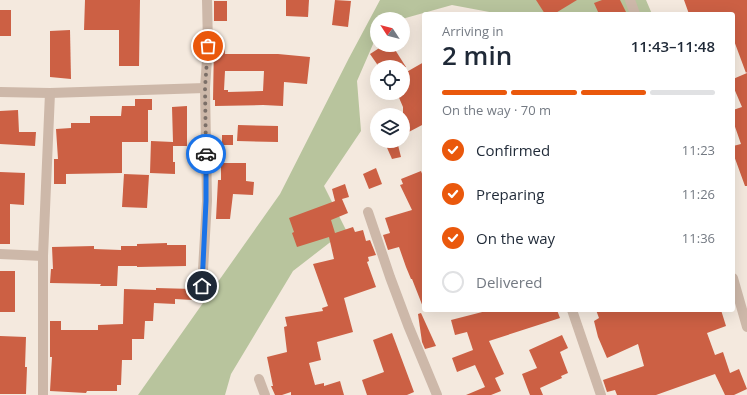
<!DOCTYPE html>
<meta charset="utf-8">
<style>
body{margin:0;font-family:"Open Sans",sans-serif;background:#f6f6f7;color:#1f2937;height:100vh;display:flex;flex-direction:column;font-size:15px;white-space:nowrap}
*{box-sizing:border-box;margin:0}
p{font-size:13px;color:#747a83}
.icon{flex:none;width:22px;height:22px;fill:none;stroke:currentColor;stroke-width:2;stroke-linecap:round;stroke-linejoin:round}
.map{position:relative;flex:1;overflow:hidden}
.sheet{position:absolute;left:422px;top:12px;width:313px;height:300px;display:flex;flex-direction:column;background:#fff;border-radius:4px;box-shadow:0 4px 16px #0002}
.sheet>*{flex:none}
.needle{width:26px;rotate:306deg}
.controls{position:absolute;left:370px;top:12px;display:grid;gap:8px}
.controls a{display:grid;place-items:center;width:40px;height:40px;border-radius:50%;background:#fff;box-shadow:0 4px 16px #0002;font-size:20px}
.pin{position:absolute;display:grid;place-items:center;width:34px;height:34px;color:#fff;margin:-17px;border:2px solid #fff;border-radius:50%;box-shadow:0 1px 4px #0007}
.courier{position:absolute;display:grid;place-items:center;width:40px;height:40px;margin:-20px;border:3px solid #1a73e8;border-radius:50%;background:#fff;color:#222;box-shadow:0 1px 5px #0007}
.headline em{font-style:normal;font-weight:600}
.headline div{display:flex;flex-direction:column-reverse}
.headline{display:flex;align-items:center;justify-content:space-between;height:68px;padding:0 20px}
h1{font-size:26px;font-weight:600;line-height:30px}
.bar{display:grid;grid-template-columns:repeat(4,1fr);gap:6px 4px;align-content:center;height:48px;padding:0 20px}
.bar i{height:5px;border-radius:3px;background:#e0e1e3}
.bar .selected{background:#ea580c}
.bar p{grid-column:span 4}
ol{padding:0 20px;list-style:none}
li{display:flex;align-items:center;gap:12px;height:44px}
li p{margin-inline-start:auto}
li .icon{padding:4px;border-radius:50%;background:#ea580c;color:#fff;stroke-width:4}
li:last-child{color:#747a83}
li i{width:22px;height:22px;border:2px solid #e0e1e3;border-radius:50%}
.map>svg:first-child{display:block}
</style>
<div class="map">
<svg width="747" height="395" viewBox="0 0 747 395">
<rect width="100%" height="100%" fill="#f4e9de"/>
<polygon fill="#b8c49d" points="380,0 646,0 652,14 500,14 452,5 402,19 377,19 377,35 357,81 361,131 324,186 346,230 293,271 231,374 225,395 138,395 280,194 349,58"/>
<g fill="#cc6044" fill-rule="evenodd">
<polygon points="85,0 140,0 139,66 119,66 119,30 84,30"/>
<polygon points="286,0 309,0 308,17 286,16"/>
<polygon points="335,0 351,1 348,27 332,25"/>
<polygon points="536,0 577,0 554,14 545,14"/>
<polygon points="602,0 620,0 627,14 599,14 594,3"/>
<polygon points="684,0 747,0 747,72 746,73 733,38 733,14 689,14"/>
<rect x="214" y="1" width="13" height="20"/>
<rect x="0" y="10" width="11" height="26"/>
<polygon points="70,30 71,79 50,77 50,31"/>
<path d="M224 42 225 54H278L310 57 307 84 284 82 283 106 263 105 215 106V100H213L214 44ZM225 71H264L263 91 228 92V90H224Z"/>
<polygon points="384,45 392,45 406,67 379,67 370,54"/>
<polygon points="424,62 424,124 403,135 403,107 397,93 403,93 403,74"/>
<polygon points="747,73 747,186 745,186 733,153 733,146 741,144 733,121 733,110 742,107 733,86 733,79"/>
<polygon points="135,99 152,99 152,110 148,110 148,142 122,142 122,173 66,174 66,184 54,184 54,159 58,159 56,129 71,128 71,123 90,123 90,116 121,116 122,106 135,106"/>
<polygon points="187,106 187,146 173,146 173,162 175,162 175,174 150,173 151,141 173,142 172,107"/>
<polygon points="18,110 19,132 36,132 35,146 0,144 0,111"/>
<polygon points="238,125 278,126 278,142 237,141"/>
<rect x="222" y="135" width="11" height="10"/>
<polygon points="384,141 397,141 401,157 392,159"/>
<polygon points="221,163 246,163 246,181 254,182 253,195 233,194 230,219 216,219 218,180 221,180"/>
<polygon points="376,168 382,184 369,189 363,174"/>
<polygon points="421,171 424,179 424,306 423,307 412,279 411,279 406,267 399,247 388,250 383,235 390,233 385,218 412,210 400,185 403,184 401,179"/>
<polygon points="0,172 25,173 24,205 10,204 10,244 0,244"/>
<polygon points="124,174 149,175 147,208 122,207"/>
<polygon points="345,184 349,197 342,199 348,213 331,220 335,233 353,227 355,232 363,230 366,241 370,240 376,255 368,257 369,261 367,262 376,287 344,298 353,332 317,342 321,360 309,363 315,385 324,383 324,386 340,381 344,395 291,395 291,392 282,395 275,395 271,386 273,386 267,357 287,352 284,327 287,326 285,317 323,311 322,308 328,306 313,264 334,259 329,237 297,247 292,233 294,232 289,218 335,201 332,189"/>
<polygon points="167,243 167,245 186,245 186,266 137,267 137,266 118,266 117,286 100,286 101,284 50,283 51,269 53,269 52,247 94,246 94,249 121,250 121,246 137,246 137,244"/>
<rect x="0" y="271" width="15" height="41"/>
<polygon points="156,288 193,289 192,300 175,299 175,304 154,303 153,321 145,321 144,339 132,339 132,360 122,360 121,385 117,385 117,391 87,391 86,393 50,391 52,357 50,357 50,321 61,321 61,330 98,330 98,325 123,324 124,289 156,290"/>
<polygon points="490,310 557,310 560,318 489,341 504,374 495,378 501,391 491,395 466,395 485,387 475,365 457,372 452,358 473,350 467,332 455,335 451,320"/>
<polygon points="596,310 721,310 726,326 707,333 715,355 723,352 730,373 739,369 747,389 734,395 725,395 715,374 656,395 617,395 615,390 607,392 603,380 644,366 638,344 607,358 598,337 594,321 599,318"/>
<polygon points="421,313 436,346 425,349 422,342 418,314"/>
<polygon points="392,333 414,392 407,395 367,395 362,380 384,372 373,340"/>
<polygon points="562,335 568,348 560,352 568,373 561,376 562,378 540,388 543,395 530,395 522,374 537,368 529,350"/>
<polygon points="0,336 26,337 25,367 27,367 26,394 0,394"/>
</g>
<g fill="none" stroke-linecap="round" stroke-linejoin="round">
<g stroke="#cdb8a9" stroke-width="10">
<polyline points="630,0 635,14"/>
<polyline points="0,92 50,93 205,88"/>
<polyline points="368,212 390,277 408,325 437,395"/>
<polyline points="0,254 43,256"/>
<polyline points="733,278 747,327"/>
<polyline points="202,287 207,201 205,88 208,45 207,0"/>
<polyline points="572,310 601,395"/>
<polyline points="259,379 265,395"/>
<polyline points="43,395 43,256 50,93"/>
</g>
</g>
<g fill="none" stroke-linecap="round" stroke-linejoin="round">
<polyline stroke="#7b6f68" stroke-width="4" stroke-dasharray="0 7.2" points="206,154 205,88 208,46"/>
<polyline stroke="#1a73e8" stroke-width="5" points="202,286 206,201 206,154"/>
</g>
</svg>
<div class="controls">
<a><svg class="needle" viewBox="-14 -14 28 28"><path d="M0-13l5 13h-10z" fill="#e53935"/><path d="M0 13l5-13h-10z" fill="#747a83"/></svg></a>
<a><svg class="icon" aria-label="locate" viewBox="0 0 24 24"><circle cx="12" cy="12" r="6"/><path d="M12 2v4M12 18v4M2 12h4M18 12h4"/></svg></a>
<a><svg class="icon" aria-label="layers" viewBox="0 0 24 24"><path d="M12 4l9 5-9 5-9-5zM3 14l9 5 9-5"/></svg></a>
</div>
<div class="pin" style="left:208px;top:46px;background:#ea580c"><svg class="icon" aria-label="bag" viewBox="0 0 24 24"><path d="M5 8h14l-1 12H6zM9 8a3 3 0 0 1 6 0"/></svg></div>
<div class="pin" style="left:202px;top:286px;background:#1f2937"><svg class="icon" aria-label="home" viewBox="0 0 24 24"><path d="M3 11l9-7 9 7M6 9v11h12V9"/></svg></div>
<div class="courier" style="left:206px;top:154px"><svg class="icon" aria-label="car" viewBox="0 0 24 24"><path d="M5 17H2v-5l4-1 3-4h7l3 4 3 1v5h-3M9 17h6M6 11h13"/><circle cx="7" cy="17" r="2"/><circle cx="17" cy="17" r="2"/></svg></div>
<section class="sheet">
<div class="headline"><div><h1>2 min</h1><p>Arriving in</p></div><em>11:43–11:48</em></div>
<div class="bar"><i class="selected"></i><i class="selected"></i><i class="selected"></i><i></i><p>On the way · 70 m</p></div>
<ol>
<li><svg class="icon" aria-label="check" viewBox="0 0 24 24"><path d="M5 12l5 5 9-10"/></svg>Confirmed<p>11:23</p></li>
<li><svg class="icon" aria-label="check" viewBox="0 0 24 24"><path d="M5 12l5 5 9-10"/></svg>Preparing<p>11:26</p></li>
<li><svg class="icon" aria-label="check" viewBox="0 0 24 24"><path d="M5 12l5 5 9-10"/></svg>On the way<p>11:36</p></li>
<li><i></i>Delivered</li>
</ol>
</section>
</div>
